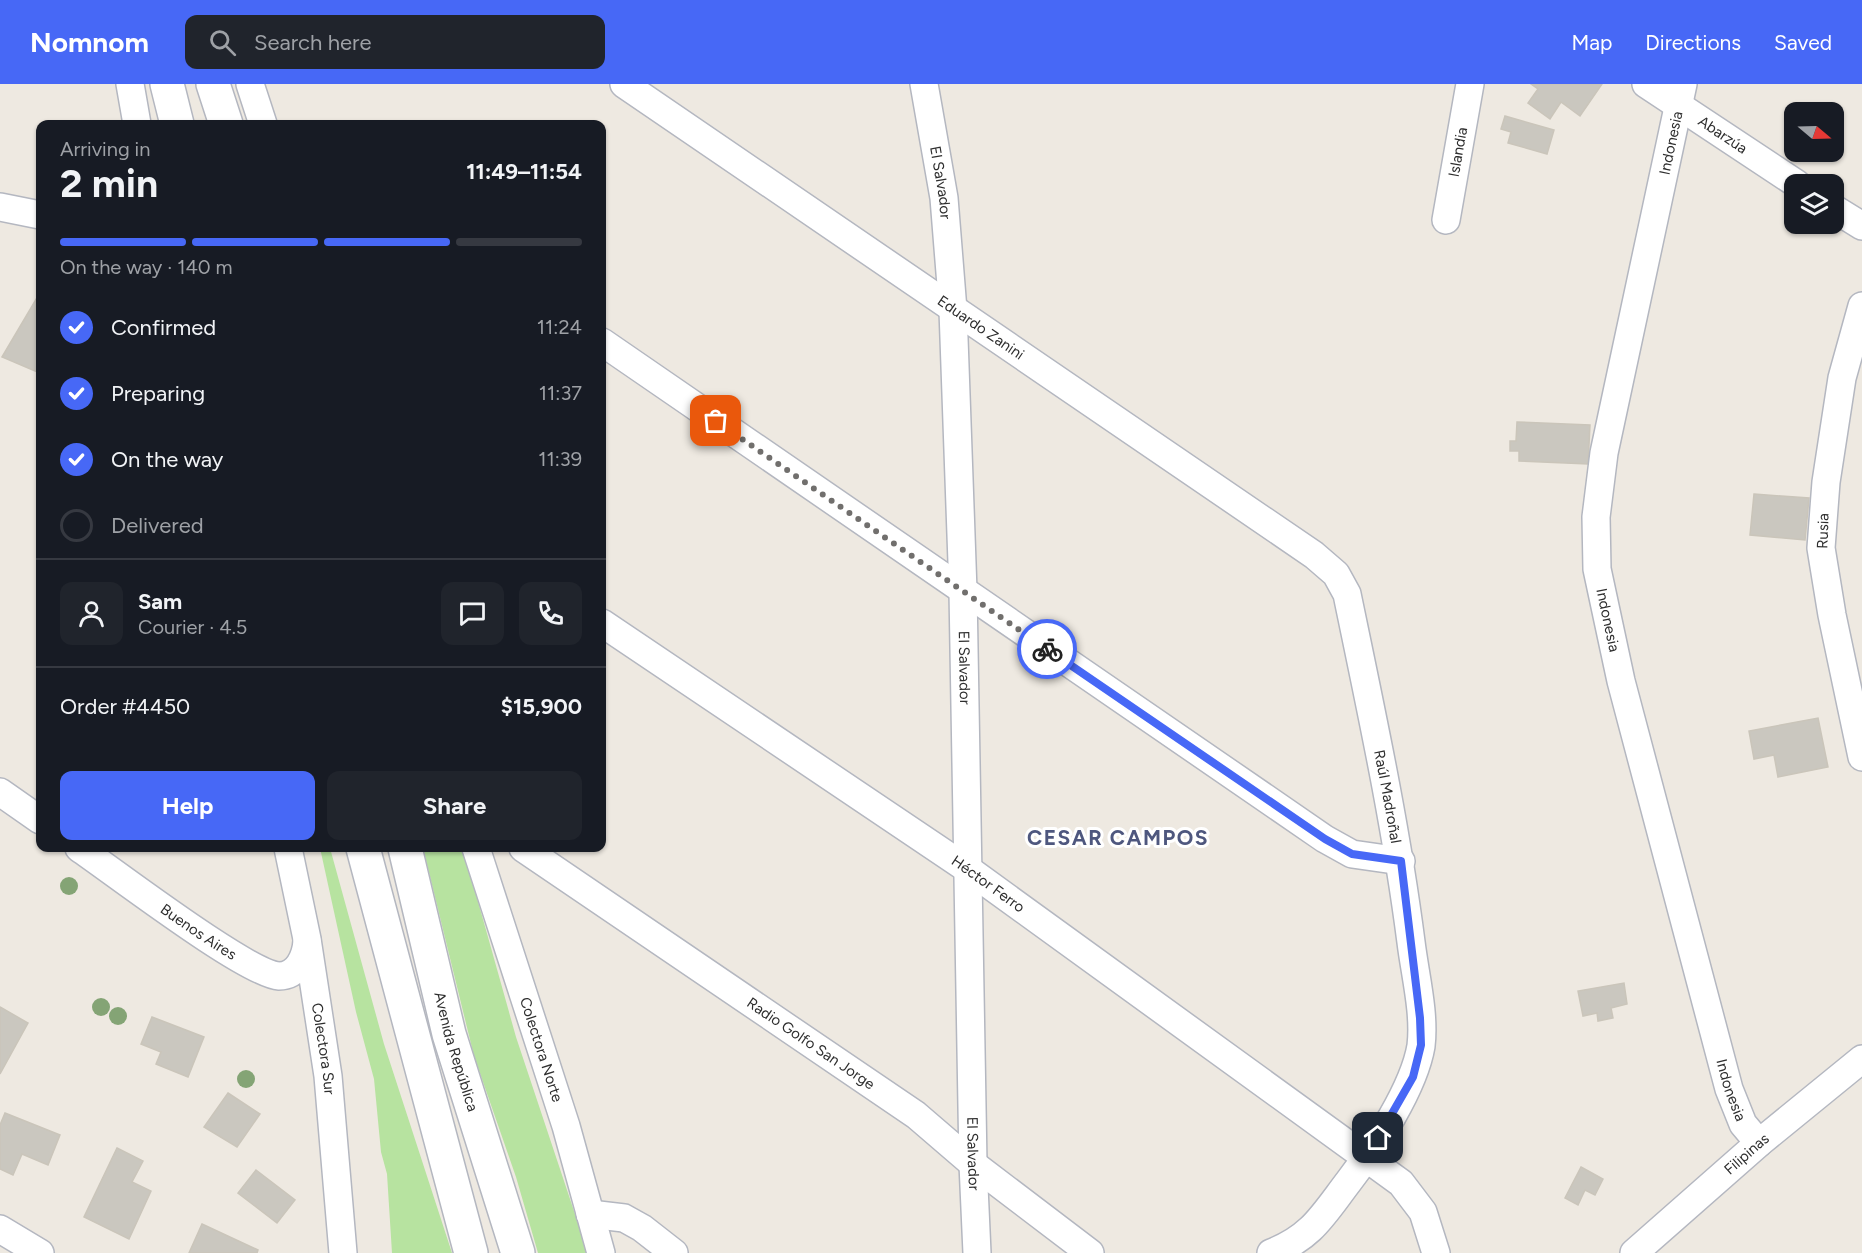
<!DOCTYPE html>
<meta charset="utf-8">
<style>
body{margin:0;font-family:Figtree,sans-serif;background:#20242c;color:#f1f3f6;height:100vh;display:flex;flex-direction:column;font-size:22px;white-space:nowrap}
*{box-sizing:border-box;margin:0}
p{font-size:20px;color:#9ea1a6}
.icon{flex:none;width:33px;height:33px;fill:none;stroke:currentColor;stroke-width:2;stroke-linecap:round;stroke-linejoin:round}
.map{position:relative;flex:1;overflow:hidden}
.panel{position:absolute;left:36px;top:36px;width:570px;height:732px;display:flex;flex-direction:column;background:#171b24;border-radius:12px;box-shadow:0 2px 4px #0004}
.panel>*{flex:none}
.needle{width:39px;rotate:109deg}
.fabs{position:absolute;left:1784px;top:18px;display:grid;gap:12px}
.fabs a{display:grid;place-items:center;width:60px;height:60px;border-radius:12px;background:#171b24;box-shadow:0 2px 4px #0004;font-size:30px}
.pin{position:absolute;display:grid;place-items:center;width:51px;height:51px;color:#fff;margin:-26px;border-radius:12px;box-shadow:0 3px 9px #0006}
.courier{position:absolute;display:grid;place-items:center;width:60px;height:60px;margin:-30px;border:4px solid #4768f6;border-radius:50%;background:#fff;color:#222;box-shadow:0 2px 8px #0007}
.overview em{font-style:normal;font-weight:700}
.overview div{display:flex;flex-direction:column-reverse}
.overview{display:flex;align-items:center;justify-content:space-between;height:102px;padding:0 24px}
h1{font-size:39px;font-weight:700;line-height:45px}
.bar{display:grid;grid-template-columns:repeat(4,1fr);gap:9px 6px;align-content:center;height:72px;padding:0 24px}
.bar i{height:8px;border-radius:4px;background:#363941}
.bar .active{background:#4768f6}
.bar p{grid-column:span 4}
.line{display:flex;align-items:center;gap:15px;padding:0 24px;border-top:2px solid #363941}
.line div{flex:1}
.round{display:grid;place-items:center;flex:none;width:63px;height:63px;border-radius:12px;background:#20242c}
ol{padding:0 24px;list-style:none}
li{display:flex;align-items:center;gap:18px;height:66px}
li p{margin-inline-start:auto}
li .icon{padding:6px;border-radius:50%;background:#4768f6;color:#fff;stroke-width:4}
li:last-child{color:#9ea1a6}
li i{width:33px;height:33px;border:3px solid #363941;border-radius:50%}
.cta{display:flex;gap:12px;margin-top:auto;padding:12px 24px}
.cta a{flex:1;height:69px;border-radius:12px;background:#4768f6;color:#fff;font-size:24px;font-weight:700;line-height:69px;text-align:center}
.cta a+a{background:#20242c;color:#f1f3f6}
header{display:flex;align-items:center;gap:36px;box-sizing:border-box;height:84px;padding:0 30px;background:#4768f6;color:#fff}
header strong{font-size:28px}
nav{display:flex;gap:33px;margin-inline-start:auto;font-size:21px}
.search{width:420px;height:54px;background:#20242c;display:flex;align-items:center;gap:15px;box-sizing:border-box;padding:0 21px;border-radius:12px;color:#9ea1a6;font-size:22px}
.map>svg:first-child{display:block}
</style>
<header>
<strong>Nomnom</strong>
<div class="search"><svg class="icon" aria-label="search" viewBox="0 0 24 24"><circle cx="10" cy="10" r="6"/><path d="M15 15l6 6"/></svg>Search here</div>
<nav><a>Map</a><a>Directions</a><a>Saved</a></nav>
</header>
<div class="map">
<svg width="1862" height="1169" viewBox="0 0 1862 1169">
<rect width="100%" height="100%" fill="#eee9e1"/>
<g fill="#b7e3a0">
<polygon points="320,764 330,764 384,960 452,1169 392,1169 387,1090 381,1068 374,995 356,928"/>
<polygon points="423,764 463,764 516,953 588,1169 538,1169 516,1093 474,972"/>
</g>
<g fill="#cac7bf" stroke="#cac5ba" stroke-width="1.5">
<polygon points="1531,0 1602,0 1580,32 1561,18 1550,35 1528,19 1538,5"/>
<polygon points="1505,32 1554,46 1547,70 1508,59 1511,48 1501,45"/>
<polygon points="38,212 40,214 40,289 2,273"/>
<polygon points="1517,338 1590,341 1588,380 1519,377 1519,367 1510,367 1510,357 1516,357"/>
<polygon points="1754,410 1809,414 1805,456 1750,451"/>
<polygon points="1818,634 1828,683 1778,693 1774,671 1754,675 1749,647"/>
<polygon points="1624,899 1627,920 1611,924 1613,934 1598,937 1597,929 1583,932 1578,907"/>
<polygon points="0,923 28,939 0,990"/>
<polygon points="152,933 204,953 188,993 156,980 161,968 141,960"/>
<polygon points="228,1009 260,1030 237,1063 204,1043"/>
<polygon points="5,1029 60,1051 48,1081 22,1070 13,1091 0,1085 0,1041"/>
<polygon points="117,1064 143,1077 132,1098 151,1107 129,1155 84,1133"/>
<polygon points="1581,1083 1603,1095 1595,1111 1585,1106 1578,1121 1565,1114"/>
<polygon points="256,1086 295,1116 277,1139 238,1109"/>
<polygon points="202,1140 258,1166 257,1169 189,1169"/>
</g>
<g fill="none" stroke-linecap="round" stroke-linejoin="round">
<defs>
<g id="street">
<polyline points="130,0 137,40"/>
<polyline points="250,0 263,40"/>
<path id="s1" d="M624 0 1314 471 1336 490 1347 510C1371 626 1396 741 1411 858 1415 891 1425 929 1421 962 1414 1004 1375 1063 1349 1097 1323 1131 1312 1153 1271 1169"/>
<path id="s2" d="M924 0 944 114 953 226 963 507 973 1080 977 1169"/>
<path id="s3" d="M1646 0 1797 100"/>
<path id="s4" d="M1683 0 1604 369 1596 433 1597 485 1621 597 1729 1005 1743 1040 1759 1059"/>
<polyline points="0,123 40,131"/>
<polyline points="1833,124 1862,142"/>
<path id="s5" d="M1446 136 1470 0"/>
<polyline points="1862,222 1842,294 1826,398 1821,464 1832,531 1862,673"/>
<polyline points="602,258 1325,755 1352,770 1401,777"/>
<path id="s6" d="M602 539 969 786 1401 1099 1423 1128 1436 1169"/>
<polyline points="0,708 40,736"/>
<path id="s7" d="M79 764C113 787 247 890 279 892 298 892 306 872 307 857"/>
<path id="s8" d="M288 764 307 855 328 992 343 1169"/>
<path id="s9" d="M476 764 566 1042 601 1169"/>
<path id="s10" d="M523 764 916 1031 973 1080 1090 1169"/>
<polyline points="590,1130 624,1134 642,1144 674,1169"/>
<polyline points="0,1145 40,1169"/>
<path id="s11" d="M1634 1169 1759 1059 1862 975"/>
</g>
<g id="secondary">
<polyline points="167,0 177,40"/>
<polyline points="213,0 226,40"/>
<polyline points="363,764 471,1169"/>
<path id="s12" d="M405 764 449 950 518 1169"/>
</g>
</defs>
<use href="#street" stroke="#b4b7c0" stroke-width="30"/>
<use href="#secondary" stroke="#b4b7c0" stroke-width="36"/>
<use href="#street" stroke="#fff" stroke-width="27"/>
<use href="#secondary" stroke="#fff" stroke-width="33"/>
</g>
<g fill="#84a475">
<circle cx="69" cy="802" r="9"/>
<circle cx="101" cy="923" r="9"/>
<circle cx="118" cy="932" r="9"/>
<circle cx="246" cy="995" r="9"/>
</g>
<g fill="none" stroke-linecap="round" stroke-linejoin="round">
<polyline stroke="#716f6d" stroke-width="6" stroke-dasharray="0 10.8" points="716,337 1047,565"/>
<polyline stroke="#4768f6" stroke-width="8" points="1047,565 1325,755 1352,770 1401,777 1420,934 1421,961 1413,993 1378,1054"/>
</g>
<g text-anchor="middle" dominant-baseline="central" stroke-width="6" stroke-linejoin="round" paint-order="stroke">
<g font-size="15" fill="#2e2e2e" stroke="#fff">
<text stroke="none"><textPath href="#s3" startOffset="92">Abarzúa</textPath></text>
<text transform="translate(1671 59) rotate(-78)">Indonesia</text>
<text stroke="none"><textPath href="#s5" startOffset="69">Islandia</textPath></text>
<text stroke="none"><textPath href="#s2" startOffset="100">El Salvador</textPath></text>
<text stroke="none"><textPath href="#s1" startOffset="432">Eduardo Zanini</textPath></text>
<text transform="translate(1823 447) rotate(-88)">Rusia</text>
<text stroke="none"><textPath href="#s4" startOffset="546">Indonesia</textPath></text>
<text stroke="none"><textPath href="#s2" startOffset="586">El Salvador</textPath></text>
<text stroke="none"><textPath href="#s1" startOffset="1094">Raúl Madroñal</textPath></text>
<text stroke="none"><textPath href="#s6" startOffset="466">Héctor Ferro</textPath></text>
<text stroke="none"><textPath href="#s7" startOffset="146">Buenos Aires</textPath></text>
<text stroke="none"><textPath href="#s10" startOffset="348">Radio Golfo San Jorge</textPath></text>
<text stroke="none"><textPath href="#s8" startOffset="204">Colectora Sur</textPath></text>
<text stroke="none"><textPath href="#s9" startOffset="212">Colectora Norte</textPath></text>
<text stroke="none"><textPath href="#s12" startOffset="210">Avenida República</textPath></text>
<text stroke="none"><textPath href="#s4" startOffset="1032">Indonesia</textPath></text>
<text stroke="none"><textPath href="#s2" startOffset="1072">El Salvador</textPath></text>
<text stroke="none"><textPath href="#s11" startOffset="150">Filipinas</textPath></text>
</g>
<g font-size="21" font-weight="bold" letter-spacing="1.5" fill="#4e577e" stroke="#fff">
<text x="1118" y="753">CESAR CAMPOS</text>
</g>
</g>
</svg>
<div class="fabs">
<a><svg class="needle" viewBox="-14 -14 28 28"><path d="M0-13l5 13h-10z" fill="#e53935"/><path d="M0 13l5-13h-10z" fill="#9ea1a6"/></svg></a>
<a><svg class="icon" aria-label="layers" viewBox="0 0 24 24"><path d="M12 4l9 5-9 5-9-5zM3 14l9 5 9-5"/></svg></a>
</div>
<div class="pin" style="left:716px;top:337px;background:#ea580c"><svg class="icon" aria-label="bag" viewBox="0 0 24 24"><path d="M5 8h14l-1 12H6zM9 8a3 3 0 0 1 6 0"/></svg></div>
<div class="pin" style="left:1378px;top:1054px;background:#1f2937"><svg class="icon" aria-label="home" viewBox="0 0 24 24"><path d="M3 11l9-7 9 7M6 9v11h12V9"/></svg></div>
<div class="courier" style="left:1047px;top:565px"><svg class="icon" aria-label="bike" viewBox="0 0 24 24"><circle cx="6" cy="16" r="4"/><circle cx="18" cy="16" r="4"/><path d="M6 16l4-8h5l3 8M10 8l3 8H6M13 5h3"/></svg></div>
<section class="panel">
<div class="overview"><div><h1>2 min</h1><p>Arriving in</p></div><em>11:49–11:54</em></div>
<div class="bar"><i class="active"></i><i class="active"></i><i class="active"></i><i></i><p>On the way · 140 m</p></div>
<ol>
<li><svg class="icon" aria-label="check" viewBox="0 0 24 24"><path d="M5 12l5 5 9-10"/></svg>Confirmed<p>11:24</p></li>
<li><svg class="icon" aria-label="check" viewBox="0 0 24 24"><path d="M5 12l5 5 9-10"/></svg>Preparing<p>11:37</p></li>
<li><svg class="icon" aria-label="check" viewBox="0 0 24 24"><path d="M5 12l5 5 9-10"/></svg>On the way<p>11:39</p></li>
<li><i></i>Delivered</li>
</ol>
<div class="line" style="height:108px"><a class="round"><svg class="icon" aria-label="person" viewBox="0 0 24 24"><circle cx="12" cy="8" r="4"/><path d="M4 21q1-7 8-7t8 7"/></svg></a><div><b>Sam</b><p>Courier · 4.5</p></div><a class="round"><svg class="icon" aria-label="chat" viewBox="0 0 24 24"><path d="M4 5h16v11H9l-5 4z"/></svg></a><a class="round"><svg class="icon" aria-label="phone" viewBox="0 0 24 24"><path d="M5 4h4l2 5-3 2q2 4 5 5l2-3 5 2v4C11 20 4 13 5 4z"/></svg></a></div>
<div class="line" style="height:78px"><div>Order #4450</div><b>$15,900</b></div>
<div class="cta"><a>Help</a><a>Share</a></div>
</section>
</div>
